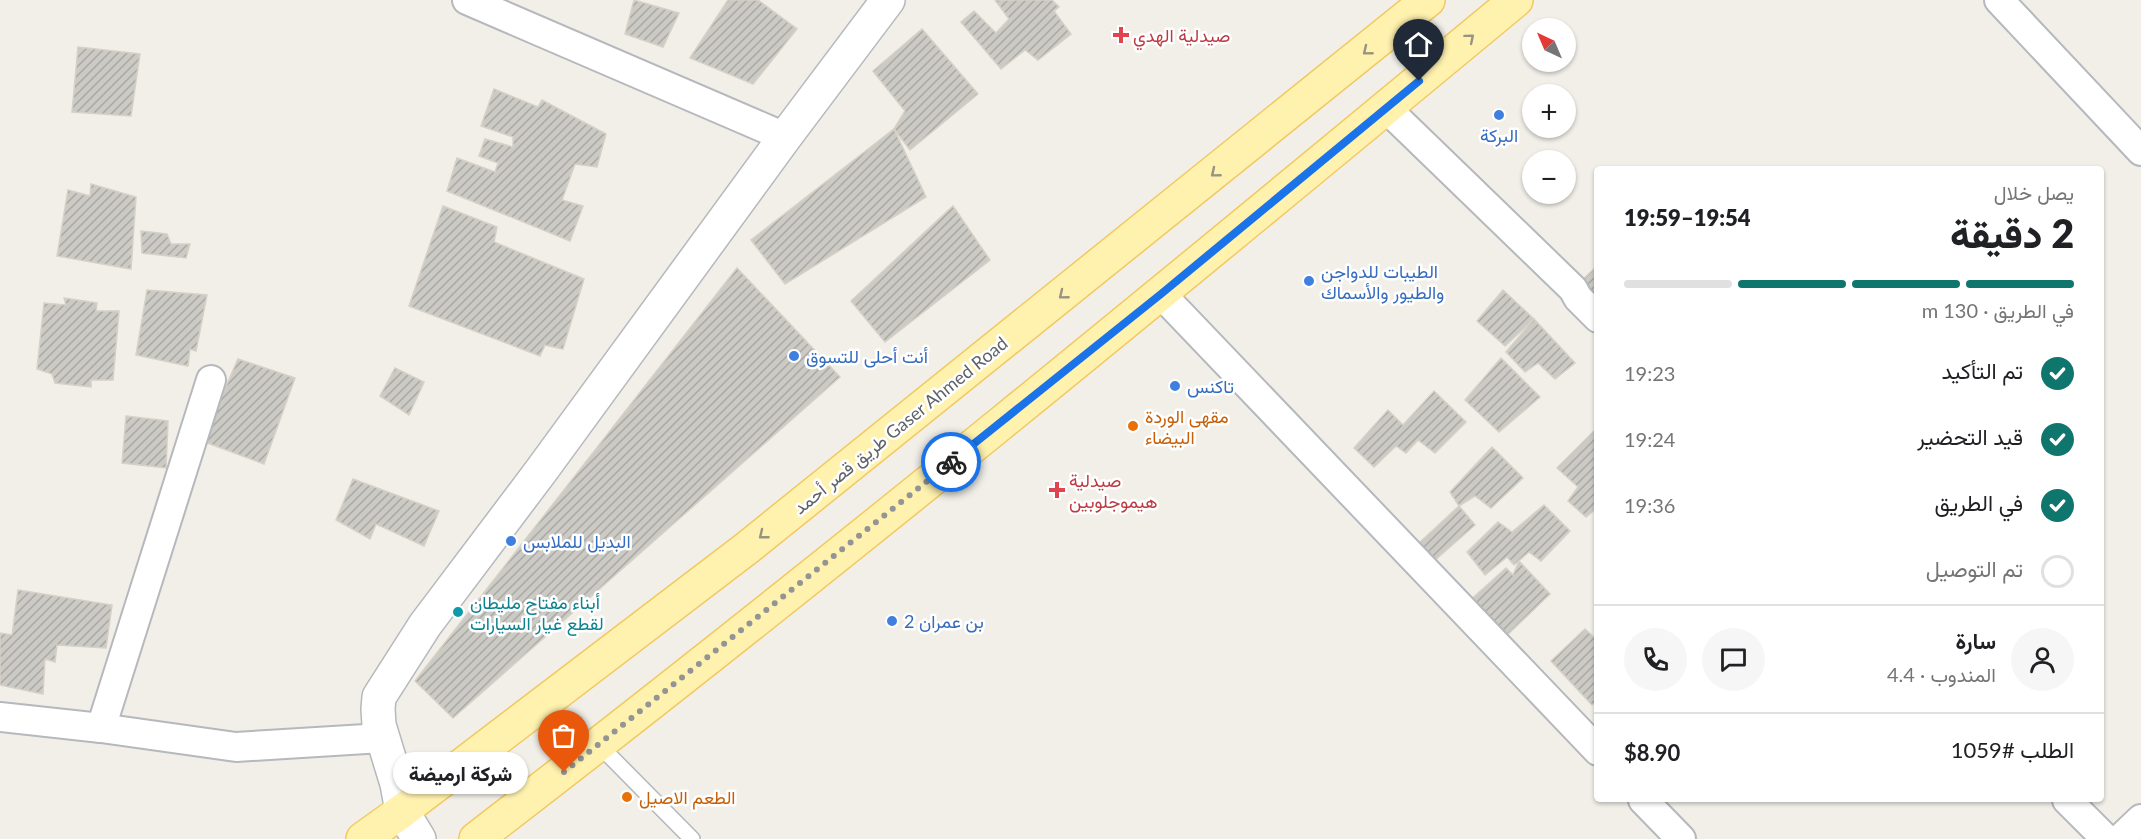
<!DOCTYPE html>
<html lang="ar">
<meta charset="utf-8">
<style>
body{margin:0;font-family:Lato,Vazirmatn,sans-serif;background:#f6f6f6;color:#202124;direction:rtl;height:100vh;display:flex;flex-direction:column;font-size:22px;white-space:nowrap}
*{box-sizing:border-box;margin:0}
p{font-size:20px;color:#757577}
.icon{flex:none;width:33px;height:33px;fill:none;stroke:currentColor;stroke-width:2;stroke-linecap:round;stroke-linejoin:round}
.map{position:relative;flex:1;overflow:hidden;direction:ltr}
.sheet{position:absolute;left:1594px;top:166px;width:510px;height:636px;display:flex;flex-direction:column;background:#fff;border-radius:6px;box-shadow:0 2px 4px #0004;direction:rtl}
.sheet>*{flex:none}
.needle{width:39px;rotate:316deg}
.controls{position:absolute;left:1522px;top:18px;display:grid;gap:12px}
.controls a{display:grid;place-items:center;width:54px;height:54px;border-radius:50%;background:#fff;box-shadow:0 2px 4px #0004;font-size:30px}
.pin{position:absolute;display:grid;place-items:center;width:51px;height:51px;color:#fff;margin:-62px -26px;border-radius:50% 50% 50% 0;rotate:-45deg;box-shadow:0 0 6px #0007}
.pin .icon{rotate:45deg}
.courier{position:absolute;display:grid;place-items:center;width:60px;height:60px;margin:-30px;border:4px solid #1a73e8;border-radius:50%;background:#fff;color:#222;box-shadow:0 2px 8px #0007}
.bubble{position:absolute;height:42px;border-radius:21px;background:#fff;box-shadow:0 2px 4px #0004;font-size:20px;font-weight:800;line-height:42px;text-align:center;direction:rtl}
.head em{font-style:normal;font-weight:800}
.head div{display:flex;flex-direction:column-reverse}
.head{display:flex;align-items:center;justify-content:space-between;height:102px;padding:0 30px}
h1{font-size:39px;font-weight:800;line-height:45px}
.bar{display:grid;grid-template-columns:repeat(4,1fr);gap:9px 6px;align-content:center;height:72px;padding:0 30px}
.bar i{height:8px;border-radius:4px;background:#e0e0e0}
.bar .current{background:#0f766e}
.bar p{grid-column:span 4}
.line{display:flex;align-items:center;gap:15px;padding:0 30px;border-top:2px solid #e0e0e0}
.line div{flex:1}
.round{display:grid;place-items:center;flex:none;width:63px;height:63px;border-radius:32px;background:#f6f6f6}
ol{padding:0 30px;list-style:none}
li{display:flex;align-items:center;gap:18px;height:66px}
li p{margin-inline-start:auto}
li .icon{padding:6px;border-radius:50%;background:#0f766e;color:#fff;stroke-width:4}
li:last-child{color:#757577}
li i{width:33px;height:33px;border:3px solid #e0e0e0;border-radius:50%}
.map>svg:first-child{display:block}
</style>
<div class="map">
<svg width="2141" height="839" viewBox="0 0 2141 839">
<defs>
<pattern id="building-hatch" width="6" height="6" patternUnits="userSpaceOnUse" patternTransform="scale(1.5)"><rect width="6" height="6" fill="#cccac5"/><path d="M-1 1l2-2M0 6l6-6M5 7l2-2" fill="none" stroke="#a9a8a4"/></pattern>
</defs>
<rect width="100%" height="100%" fill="#f1efe8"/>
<g fill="url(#building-hatch)" stroke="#d6d1c6" stroke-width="1.5">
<polygon points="634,0 679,13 663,47 625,34"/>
<polygon points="728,0 758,0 797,29 753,84 690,58"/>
<polygon points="995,0 1052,0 1059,7 1054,11 1071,34 1038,60 1025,50 1001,69 961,22 974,11 996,33 1009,19"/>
<polygon points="922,29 978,94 910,150 894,129 905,111 873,71"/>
<polygon points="78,47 140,54 131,116 72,112"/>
<polygon points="494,89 538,107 542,100 606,134 597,167 575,164 562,200 583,206 570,241 447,191 457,158 495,172 498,163 479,156 485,139 513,147 513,137 481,126"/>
<polygon points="894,129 926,197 785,284 751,240"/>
<polygon points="91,184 136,197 131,269 57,256 68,190 90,196"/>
<polygon points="443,206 497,227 494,242 584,279 563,349 545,345 540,356 409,306"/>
<polygon points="953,206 990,260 885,342 851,301"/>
<polygon points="141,231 167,234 171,244 190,244 186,258 142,253"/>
<polygon points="1598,265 1598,312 1573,289"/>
<polygon points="737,268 840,377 453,718 415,681"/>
<polygon points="147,290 207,295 196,351 190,349 188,366 136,355"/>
<polygon points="1503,290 1534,319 1505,346 1477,321"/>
<polygon points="64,298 97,303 96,311 119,311 113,380 91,380 91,387 55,383 52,374 37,369 44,303 66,305"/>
<polygon points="1534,319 1575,363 1555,379 1538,363 1525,372 1506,352"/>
<polygon points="1501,358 1540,397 1499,432 1465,400"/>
<polygon points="238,359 295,378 264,464 202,441"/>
<polygon points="395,368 424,382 409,415 380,396"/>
<polygon points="1434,391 1466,422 1435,453 1418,440 1406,453 1396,446 1374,467 1354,448 1388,410 1403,425"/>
<polygon points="126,416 168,421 166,468 122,463"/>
<polygon points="1598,427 1598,507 1586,517 1568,501 1578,487 1557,468"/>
<polygon points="1492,447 1523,478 1491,508 1475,496 1459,506 1450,492"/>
<polygon points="353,479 439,511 424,546 376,524 370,539 336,520"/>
<polygon points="1544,505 1570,531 1541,561 1529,552 1514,565 1507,557 1485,575 1467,552 1498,522 1512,532"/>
<polygon points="1459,506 1475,525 1434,561 1418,544"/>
<polygon points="1519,561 1550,594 1502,640 1467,603 1506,568 1513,575"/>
<polygon points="18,590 112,605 106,648 57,645 55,662 45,659 43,694 0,685 0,633 12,635"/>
<polygon points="1585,629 1598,641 1598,700 1592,705 1551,661"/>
</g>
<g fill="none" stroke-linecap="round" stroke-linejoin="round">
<defs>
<polyline id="service" points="599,745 692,839"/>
<g id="minor">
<polyline points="467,0 785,137"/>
<polyline points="1999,0 2141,151"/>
<polyline points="1386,108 1573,289 1578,298 1598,318"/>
<polyline points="1161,294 1598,751"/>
<polyline points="0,717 101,728 236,747 382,738"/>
<polyline points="101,728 211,380"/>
<polyline points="1643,800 1681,839"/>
<polyline points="2067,800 2106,839"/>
<polyline points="2120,839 2141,819"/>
</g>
<polyline id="tertiary" points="419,839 402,811 397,784 379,725 378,709 379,697 425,625 541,471 785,137 888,0"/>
<g id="primary">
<polyline points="363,839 402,811 747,548 1428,0"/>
<path d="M476 839C829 568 1173 284 1516 0"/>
</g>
</defs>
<use href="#service" stroke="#b5b8bc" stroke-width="18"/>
<use href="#minor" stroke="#b5b8bc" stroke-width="32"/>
<use href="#tertiary" stroke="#b5b8bc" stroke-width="36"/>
<use href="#primary" stroke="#f2c960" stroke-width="36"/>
<use href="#service" stroke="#fff" stroke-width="15"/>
<use href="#minor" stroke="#fff" stroke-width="28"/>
<use href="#tertiary" stroke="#fff" stroke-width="33"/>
<use href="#primary" stroke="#fff2af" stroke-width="33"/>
</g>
<defs><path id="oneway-chevron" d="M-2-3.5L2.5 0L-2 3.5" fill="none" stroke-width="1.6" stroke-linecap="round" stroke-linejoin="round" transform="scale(1.5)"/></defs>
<g stroke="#979581">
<use href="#oneway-chevron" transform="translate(1470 38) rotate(-40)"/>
<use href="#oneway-chevron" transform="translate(1367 51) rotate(141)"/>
<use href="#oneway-chevron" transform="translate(1215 173) rotate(141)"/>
<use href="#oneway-chevron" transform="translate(1063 295) rotate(141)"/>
<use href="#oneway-chevron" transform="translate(763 535) rotate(141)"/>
</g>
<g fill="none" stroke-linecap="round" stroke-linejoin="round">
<polyline stroke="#929495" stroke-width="6" stroke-dasharray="0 10.8" points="564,772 951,462"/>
<polyline stroke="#1a73e8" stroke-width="8" points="951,462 1161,294 1419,81"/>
</g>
<g fill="#e0444e" stroke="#fff" stroke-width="2">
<path d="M1118 26h6v6h6v6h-6v6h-6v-6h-6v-6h6z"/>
<path d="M1054 481h6v6h6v6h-6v6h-6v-6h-6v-6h6z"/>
</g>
<g fill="#3f7fe0" stroke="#fff" stroke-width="2">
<circle cx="1499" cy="115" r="6"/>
<circle cx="1309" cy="281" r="6"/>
<circle cx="794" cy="356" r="6"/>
<circle cx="1175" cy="386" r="6"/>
<circle cx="511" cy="541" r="6"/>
<circle cx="892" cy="621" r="6"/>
</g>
<g fill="#e8710a" stroke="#fff" stroke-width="2">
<circle cx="1133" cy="426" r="6"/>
<circle cx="627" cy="797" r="6"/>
</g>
<circle fill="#0f9aa8" stroke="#fff" stroke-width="2" cx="458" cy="612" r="6"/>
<g text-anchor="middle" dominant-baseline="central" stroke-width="5" stroke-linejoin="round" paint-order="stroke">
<g font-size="18" fill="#be3a42" stroke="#fff" text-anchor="start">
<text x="1133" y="35">صيدلية الهدي</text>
<text x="1069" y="480">صيدلية<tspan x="1069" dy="21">هيموجلوبين</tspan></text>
</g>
<g font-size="18" fill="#366cbe" stroke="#fff" text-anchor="start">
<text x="1499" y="135" text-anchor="middle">البركة</text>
<text x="1321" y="271">الطيبات للدواجن<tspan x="1321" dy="21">والطيور والأسماك</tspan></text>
<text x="806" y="356">أنت أحلى للتسوق</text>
<text x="1187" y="386">تاكنس</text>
<text x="523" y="541">البديل للملابس</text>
<text x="904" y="621">بن عمران 2</text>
</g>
<g font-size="18" fill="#c56008" stroke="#fff" text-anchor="start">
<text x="1145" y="416">مقهى الوردة<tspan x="1145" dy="21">البيضاء</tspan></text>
<text x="639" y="797">الطعم الاصيل</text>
</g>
<g font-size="18" fill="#5f6368" stroke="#fff">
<text transform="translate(900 425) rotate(-39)">طريق قصر أحمد Gaser Ahmed Road</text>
</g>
<g font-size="18" fill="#0d838f" stroke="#fff" text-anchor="start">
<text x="470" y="602">أبناء مفتاح مليطان<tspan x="470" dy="21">لقطع غيار السيارات</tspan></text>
</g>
</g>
</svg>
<div class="controls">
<a><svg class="needle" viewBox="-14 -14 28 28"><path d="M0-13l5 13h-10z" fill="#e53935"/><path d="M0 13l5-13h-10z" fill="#757577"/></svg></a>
<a>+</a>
<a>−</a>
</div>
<div class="pin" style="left:564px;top:772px;background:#ea580c"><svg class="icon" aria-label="bag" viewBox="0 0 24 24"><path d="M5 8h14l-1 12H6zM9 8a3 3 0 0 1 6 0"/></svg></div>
<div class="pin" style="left:1419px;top:81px;background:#1f2937"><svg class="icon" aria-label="home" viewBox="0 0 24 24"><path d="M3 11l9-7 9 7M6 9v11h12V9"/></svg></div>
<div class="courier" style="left:951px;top:462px"><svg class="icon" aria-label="bike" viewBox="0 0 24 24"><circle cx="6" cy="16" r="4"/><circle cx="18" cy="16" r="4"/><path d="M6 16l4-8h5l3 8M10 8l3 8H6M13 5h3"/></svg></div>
<div class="bubble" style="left:393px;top:752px;width:135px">شركة ارميضة</div>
<section class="sheet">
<div class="head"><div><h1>2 دقيقة</h1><p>يصل خلال</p></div><em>19:54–19:59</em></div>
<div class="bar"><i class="current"></i><i class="current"></i><i class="current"></i><i></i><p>في الطريق · 130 m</p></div>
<ol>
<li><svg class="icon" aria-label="check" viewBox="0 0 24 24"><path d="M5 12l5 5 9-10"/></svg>تم التأكيد<p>19:23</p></li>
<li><svg class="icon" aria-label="check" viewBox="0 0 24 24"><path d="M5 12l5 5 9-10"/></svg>قيد التحضير<p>19:24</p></li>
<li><svg class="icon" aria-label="check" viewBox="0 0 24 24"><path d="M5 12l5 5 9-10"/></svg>في الطريق<p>19:36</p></li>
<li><i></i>تم التوصيل</li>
</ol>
<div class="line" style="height:108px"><a class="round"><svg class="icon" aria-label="person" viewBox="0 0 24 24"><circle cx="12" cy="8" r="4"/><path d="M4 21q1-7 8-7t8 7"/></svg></a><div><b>سارة</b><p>المندوب · 4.4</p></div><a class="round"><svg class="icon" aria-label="chat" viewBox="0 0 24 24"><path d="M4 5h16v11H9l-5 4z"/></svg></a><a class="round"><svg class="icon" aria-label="phone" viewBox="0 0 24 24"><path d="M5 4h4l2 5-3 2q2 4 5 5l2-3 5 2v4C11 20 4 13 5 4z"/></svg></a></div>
<div class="line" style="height:78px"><div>الطلب #1059</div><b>$8.90</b></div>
</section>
</div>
